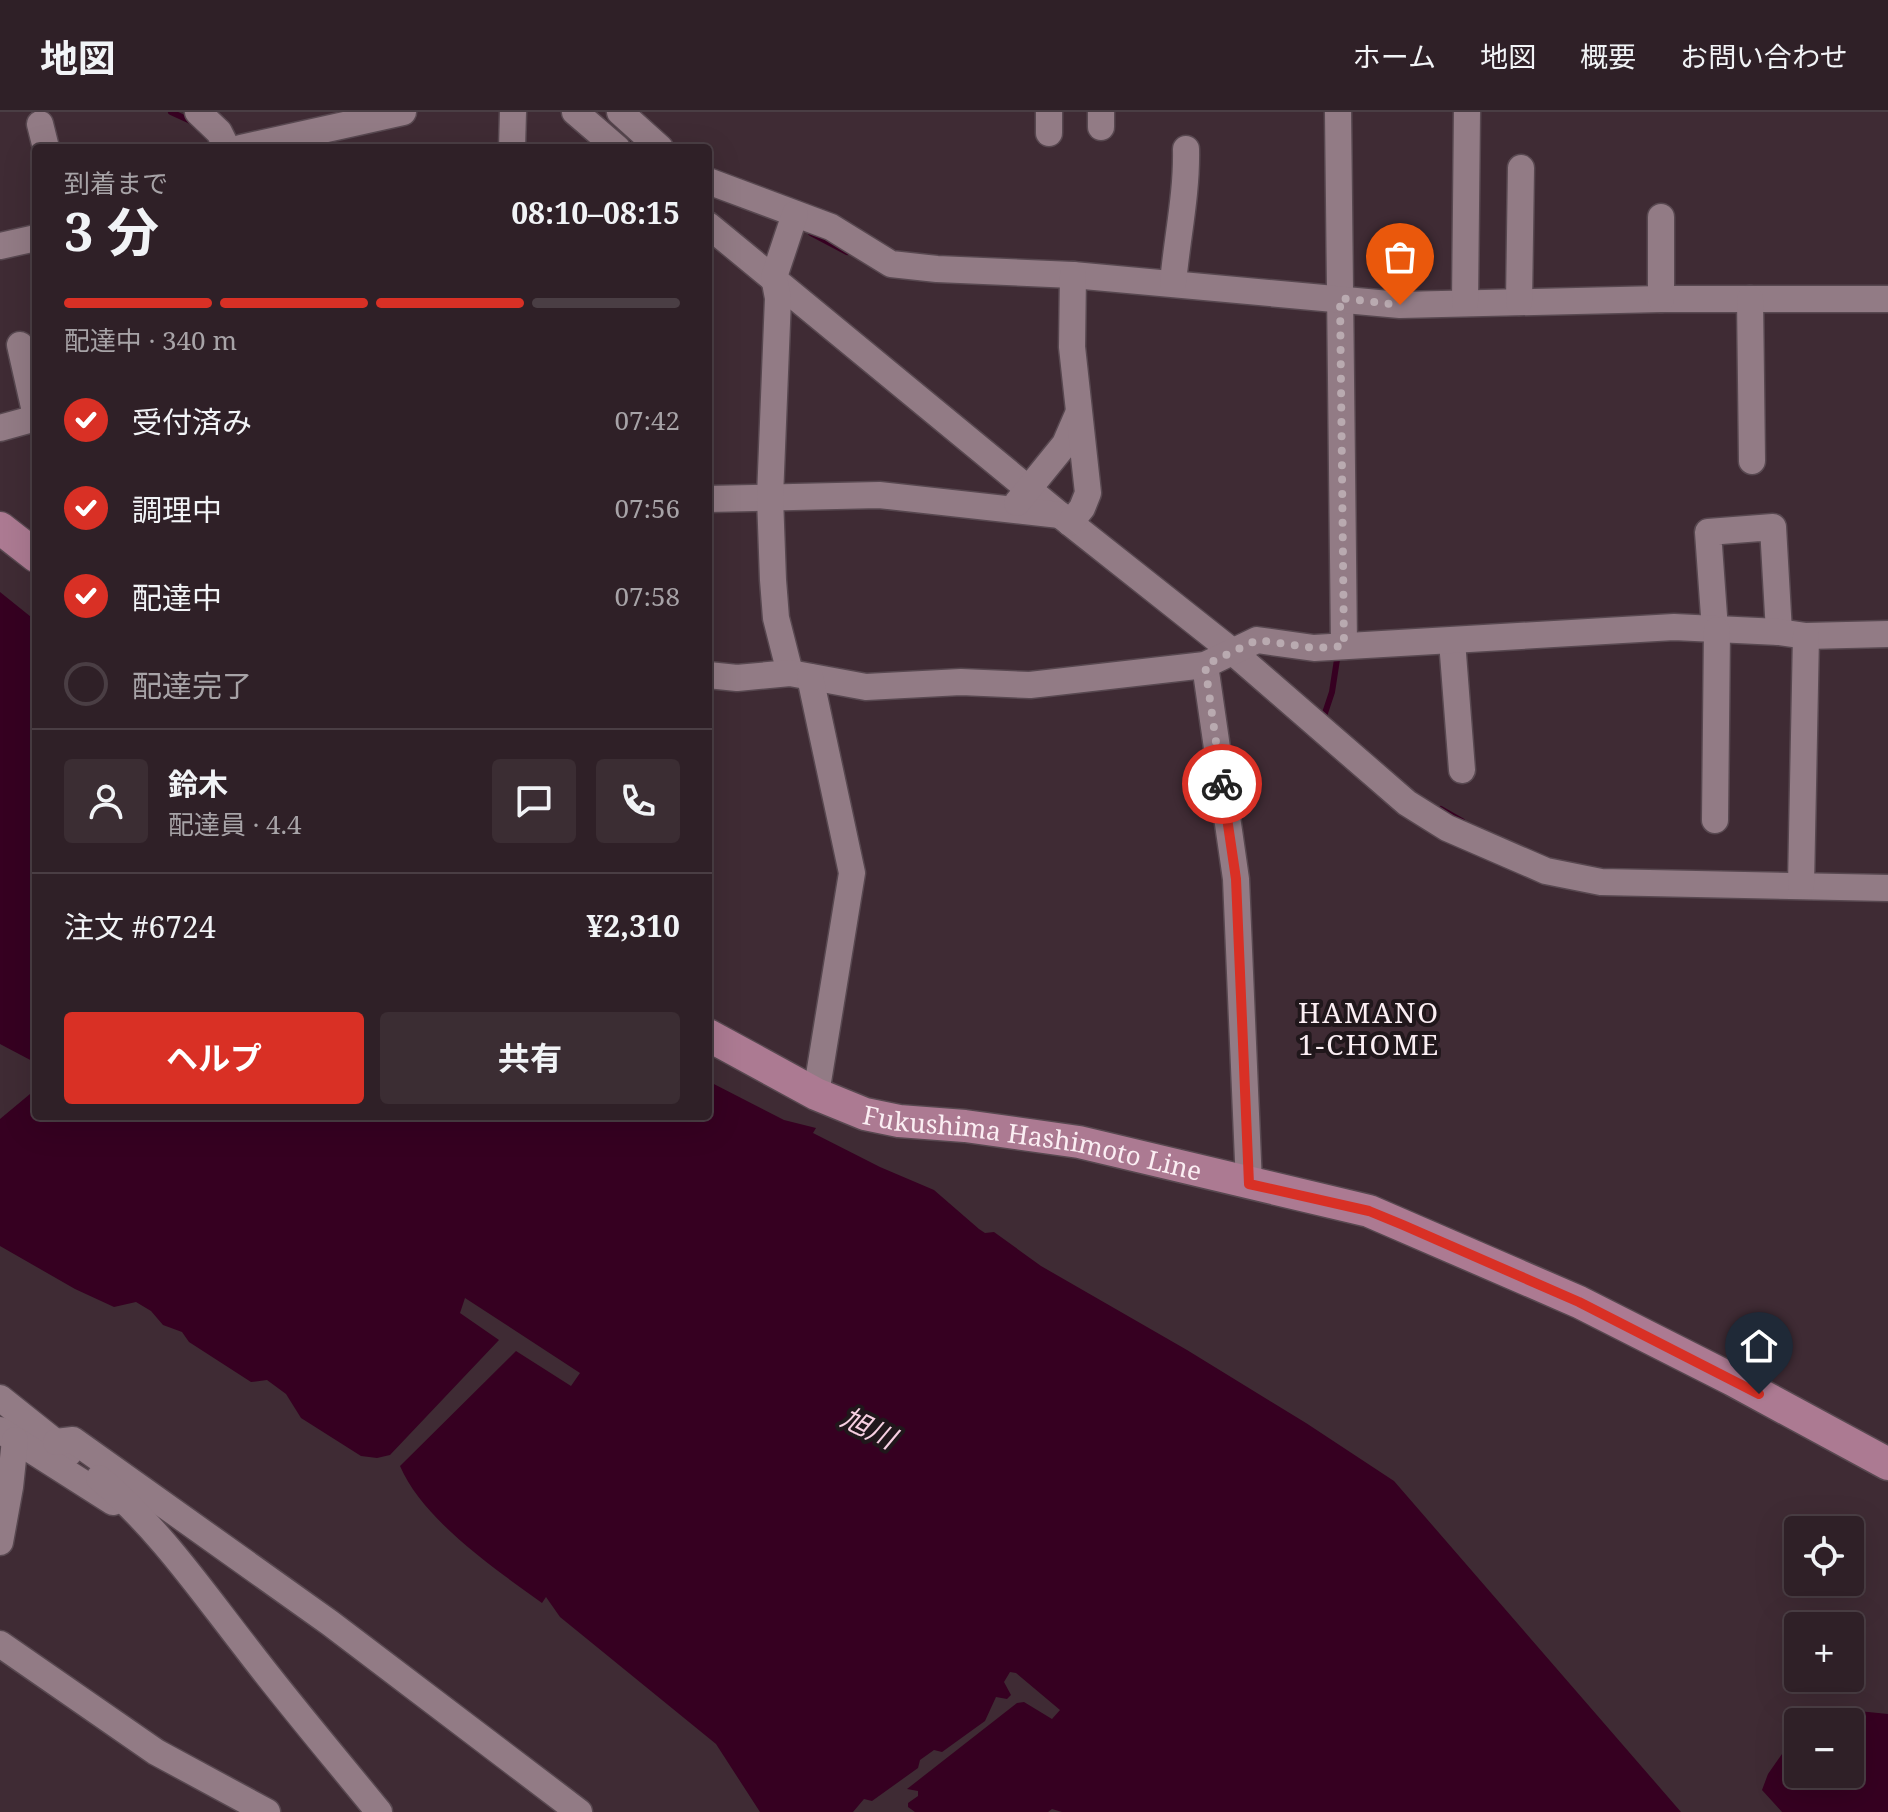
<!DOCTYPE html>
<html lang="ja">
<meta charset="utf-8">
<style>
body{margin:0;font-family:"Noto Serif","Noto Sans JP",serif;background:#3b2d33;color:#f1f3f6;height:100vh;display:flex;flex-direction:column;font-size:30px;white-space:nowrap}
*{box-sizing:border-box;margin:0}
p{font-size:26px;color:#a7a3a7}
.icon{flex:none;width:44px;height:44px;fill:none;stroke:currentColor;stroke-width:2;stroke-linecap:round;stroke-linejoin:round}
.map{position:relative;flex:1;overflow:hidden}
.panel{position:absolute;left:32px;top:32px;width:680px;height:976px;display:flex;flex-direction:column;background:#2f2027;border-radius:8px;box-shadow:0 8px 32px #0002,0 0 0 2px #4a3e44}
.panel>*{flex:none}
.fabs{position:absolute;left:1784px;top:1404px;display:grid;gap:16px}
.fabs a{display:grid;place-items:center;width:80px;height:80px;border-radius:8px;background:#2f2027;box-shadow:0 8px 32px #0002,0 0 0 2px #4a3e44;font-size:40px}
.pin{position:absolute;display:grid;place-items:center;width:68px;height:68px;color:#fff;margin:-82px -34px;border-radius:50% 50% 50% 0;rotate:-45deg;box-shadow:0 0 8px #0007}
.pin .icon{rotate:45deg}
.courier{position:absolute;display:grid;place-items:center;width:80px;height:80px;margin:-40px;border:6px solid #d93025;border-radius:50%;background:#fff;color:#222;box-shadow:0 2px 10px #0007}
.headline em{font-style:normal;font-weight:700}
.headline div{display:flex;flex-direction:column-reverse}
.headline{display:flex;align-items:center;justify-content:space-between;height:136px;padding:0 32px}
h1{font-size:52px;font-weight:700;line-height:60px}
.bar{display:grid;grid-template-columns:repeat(4,1fr);gap:12px 8px;align-content:center;height:96px;padding:0 32px}
.bar i{height:10px;border-radius:6px;background:#4a3e44}
.bar .current{background:#d93025}
.bar p{grid-column:span 4}
.line{display:flex;align-items:center;gap:20px;padding:0 32px;border-top:2px solid #4a3e44}
.line div{flex:1}
.round{display:grid;place-items:center;flex:none;width:84px;height:84px;border-radius:8px;background:#3b2d33}
ol{padding:0 32px;list-style:none}
li{display:flex;align-items:center;gap:24px;height:88px}
li p{margin-inline-start:auto}
li .icon{padding:8px;border-radius:50%;background:#d93025;color:#fff;stroke-width:4}
li:last-child{color:#a7a3a7}
li i{width:44px;height:44px;border:4px solid #4a3e44;border-radius:50%}
.cta{display:flex;gap:16px;margin-top:auto;padding:16px 32px}
.cta a{flex:1;height:92px;border-radius:8px;background:#d93025;color:#fff;font-size:32px;font-weight:700;line-height:92px;text-align:center}
.cta a+a{background:#3b2d33;color:#f1f3f6}
header{display:flex;align-items:center;gap:48px;box-sizing:border-box;height:112px;padding:0 40px;background:#2f2027;border-bottom:2px solid #4a3e44}
header strong{font-size:38px}
nav{display:flex;gap:44px;margin-inline-start:auto;font-size:28px}
.map>svg:first-child{display:block}
</style>
<header>
<strong>地図</strong>
<nav><a>ホーム</a><a>地図</a><a>概要</a><a>お問い合わせ</a></nav>
</header>
<div class="map">
<svg width="1888" height="1700" viewBox="0 0 1888 1700">
<rect width="100%" height="100%" fill="#3f2b34"/>
<g fill="#360021">
<polygon points="0,480 36,509 36,951 0,932"/>
<path d="M708 969 784 1008 816 1016 813 1021 880 1055 934 1078 979 1117 985 1121 994 1120 1041 1154 1187 1238 1306 1311 1394 1369 1681 1700H1062L1052 1697 1048 1700H915L908 1695V1691L918 1684V1679L907 1677 1017 1591 1024 1590 1052 1607 1060 1598 1016 1561 1010 1560 1004 1570 1011 1583 1007 1587 996 1585 985 1609 942 1640 934 1638 920 1648 918 1656 872 1689 864 1687 853 1700H760L716 1632 560 1505 546 1485 542 1491C495 1457 423 1408 400 1354L516 1239 571 1274 580 1261 465 1186 460 1201 499 1228 390 1343 377 1346 361 1344 301 1306 286 1282 267 1268 251 1270 189 1230 182 1220 163 1213 151 1199 136 1190 114 1195 75 1177 0 1134V1007L36 977V1004H708Z"/>
<polygon points="1848,1598 1888,1602 1888,1700 1782,1700 1762,1678 1768,1662 1798,1619 1798,1662 1850,1662 1850,1610 1804,1610 1822,1599"/>
</g>
<g fill="none" stroke-linecap="round" stroke-linejoin="round">
<g stroke="#360021" stroke-width="6">
<polyline points="171,0 195,11"/>
<polyline points="811,121 847,140"/>
<polyline points="1323,607 1332,580 1338,541"/>
<polyline points="1441,697 1462,709"/>
</g>
<defs>
<g id="minor">
<polyline points="198,0 219,20 227,36"/>
<polyline points="575,0 617,36"/>
<polyline points="620,0 660,36"/>
<polyline points="1338,0 1344,534"/>
<polyline points="40,12 46,36"/>
<polyline points="1101,15 1101,0"/>
<polyline points="1049,21 1049,0"/>
<polyline points="241,36 403,0"/>
<polyline points="512,36 513,0"/>
<polyline points="708,69 831,115 891,152 937,157 1073,163 1400,193 1661,187 1888,187"/>
<polyline points="1661,105 1661,187"/>
<polyline points="708,113 1060,403 1233,540 1407,691 1447,716 1546,759 1601,770 1888,776"/>
<polyline points="0,134 36,126"/>
<path d="M1173 171C1177 126 1187 82 1186 37"/>
<polyline points="1750,187 1752,349"/>
<polyline points="1519,190 1521,56"/>
<polyline points="1465,191 1467,0"/>
<polyline points="20,233 36,304"/>
<polyline points="0,316 36,306"/>
<polyline points="708,387 879,383 1060,403"/>
<polyline points="1017,391 1065,332 1078,302"/>
<polyline points="1070,411 1082,396 1088,381 1072,235 1073,163"/>
<polyline points="1715,518 1708,420 1773,415 1779,520"/>
<polyline points="1452,529 1462,658"/>
<polyline points="1205,553 1236,767 1249,1072"/>
<polyline points="790,561 776,506 773,468 770,385 778,186 774,165 795,102"/>
<polyline points="708,563 737,566 790,561 866,575 961,570 1030,573 1205,553 1257,528 1314,536 1674,515 1779,520 1806,524 1888,522"/>
<polyline points="810,565 852,761 816,982"/>
<polyline points="1715,708 1717,518"/>
<polyline points="1801,773 1806,524"/>
<polyline points="0,1286 69,1341"/>
<polyline points="0,1318 113,1390"/>
<polyline points="56,1330 73,1328 330,1511 579,1700"/>
<path d="M99 1366C158 1415 201 1478 248 1538 290 1593 335 1646 379 1700"/>
<polyline points="0,1430 10,1375 15,1328"/>
<polyline points="0,1532 156,1640 267,1700"/>
</g>
<g id="major">
<polyline points="0,416 36,444"/>
<path id="s1" d="M708 923 816 982 865 1002 899 1009 965 1014 1079 1030 1369 1099 1579 1190 1733 1268 1888 1352"/>
</g>
</defs>
<use href="#minor" stroke="#584850" stroke-width="29"/>
<use href="#major" stroke="#584850" stroke-width="35"/>
<use href="#minor" stroke="#927b85" stroke-width="26"/>
<use href="#major" stroke="#ac7a92" stroke-width="32"/>
</g>
<g fill="none" stroke-linecap="round" stroke-linejoin="round">
<polyline stroke="#b9aab0" stroke-width="8" stroke-dasharray="0 14.4" points="1222,672 1205,553 1257,528 1314,536 1344,534 1340,186 1400,193"/>
<polyline stroke="#d93025" stroke-width="10" points="1222,672 1236,767 1249,1072 1369,1099 1403,1113 1579,1190 1759,1282"/>
</g>
<g text-anchor="middle" dominant-baseline="central" stroke-width="8" stroke-linejoin="round" paint-order="stroke">
<g font-size="26" fill="#fbeef3" stroke="#20171b">
<text stroke="none"><textPath href="#s1" startOffset="346">Fukushima Hashimoto Line</textPath></text>
</g>
<g font-size="28" letter-spacing="2" fill="#fbeef3" stroke="#20171b">
<text x="1369" y="900">HAMANO<tspan x="1369" dy="32">1-CHOME</tspan></text>
</g>
<g font-size="28" font-style="italic" fill="#f6cfe1" stroke="#20171b">
<text transform="translate(869 1315) rotate(26)">旭川</text>
</g>
</g>
</svg>
<div class="fabs">
<a><svg class="icon" aria-label="locate" viewBox="0 0 24 24"><circle cx="12" cy="12" r="6"/><path d="M12 2v4M12 18v4M2 12h4M18 12h4"/></svg></a>
<a>+</a>
<a>−</a>
</div>
<div class="pin" style="left:1400px;top:193px;background:#ea580c"><svg class="icon" aria-label="bag" viewBox="0 0 24 24"><path d="M5 8h14l-1 12H6zM9 8a3 3 0 0 1 6 0"/></svg></div>
<div class="pin" style="left:1759px;top:1282px;background:#1f2937"><svg class="icon" aria-label="home" viewBox="0 0 24 24"><path d="M3 11l9-7 9 7M6 9v11h12V9"/></svg></div>
<div class="courier" style="left:1222px;top:672px"><svg class="icon" aria-label="bike" viewBox="0 0 24 24"><circle cx="6" cy="16" r="4"/><circle cx="18" cy="16" r="4"/><path d="M6 16l4-8h5l3 8M10 8l3 8H6M13 5h3"/></svg></div>
<section class="panel">
<div class="headline"><div><h1>3 分</h1><p>到着まで</p></div><em>08:10–08:15</em></div>
<div class="bar"><i class="current"></i><i class="current"></i><i class="current"></i><i></i><p>配達中 · 340 m</p></div>
<ol>
<li><svg class="icon" aria-label="check" viewBox="0 0 24 24"><path d="M5 12l5 5 9-10"/></svg>受付済み<p>07:42</p></li>
<li><svg class="icon" aria-label="check" viewBox="0 0 24 24"><path d="M5 12l5 5 9-10"/></svg>調理中<p>07:56</p></li>
<li><svg class="icon" aria-label="check" viewBox="0 0 24 24"><path d="M5 12l5 5 9-10"/></svg>配達中<p>07:58</p></li>
<li><i></i>配達完了</li>
</ol>
<div class="line" style="height:144px"><a class="round"><svg class="icon" aria-label="person" viewBox="0 0 24 24"><circle cx="12" cy="8" r="4"/><path d="M4 21q1-7 8-7t8 7"/></svg></a><div><b>鈴木</b><p>配達員 · 4.4</p></div><a class="round"><svg class="icon" aria-label="chat" viewBox="0 0 24 24"><path d="M4 5h16v11H9l-5 4z"/></svg></a><a class="round"><svg class="icon" aria-label="phone" viewBox="0 0 24 24"><path d="M5 4h4l2 5-3 2q2 4 5 5l2-3 5 2v4C11 20 4 13 5 4z"/></svg></a></div>
<div class="line" style="height:104px"><div>注文 #6724</div><b>¥2,310</b></div>
<div class="cta"><a>ヘルプ</a><a>共有</a></div>
</section>
</div>
